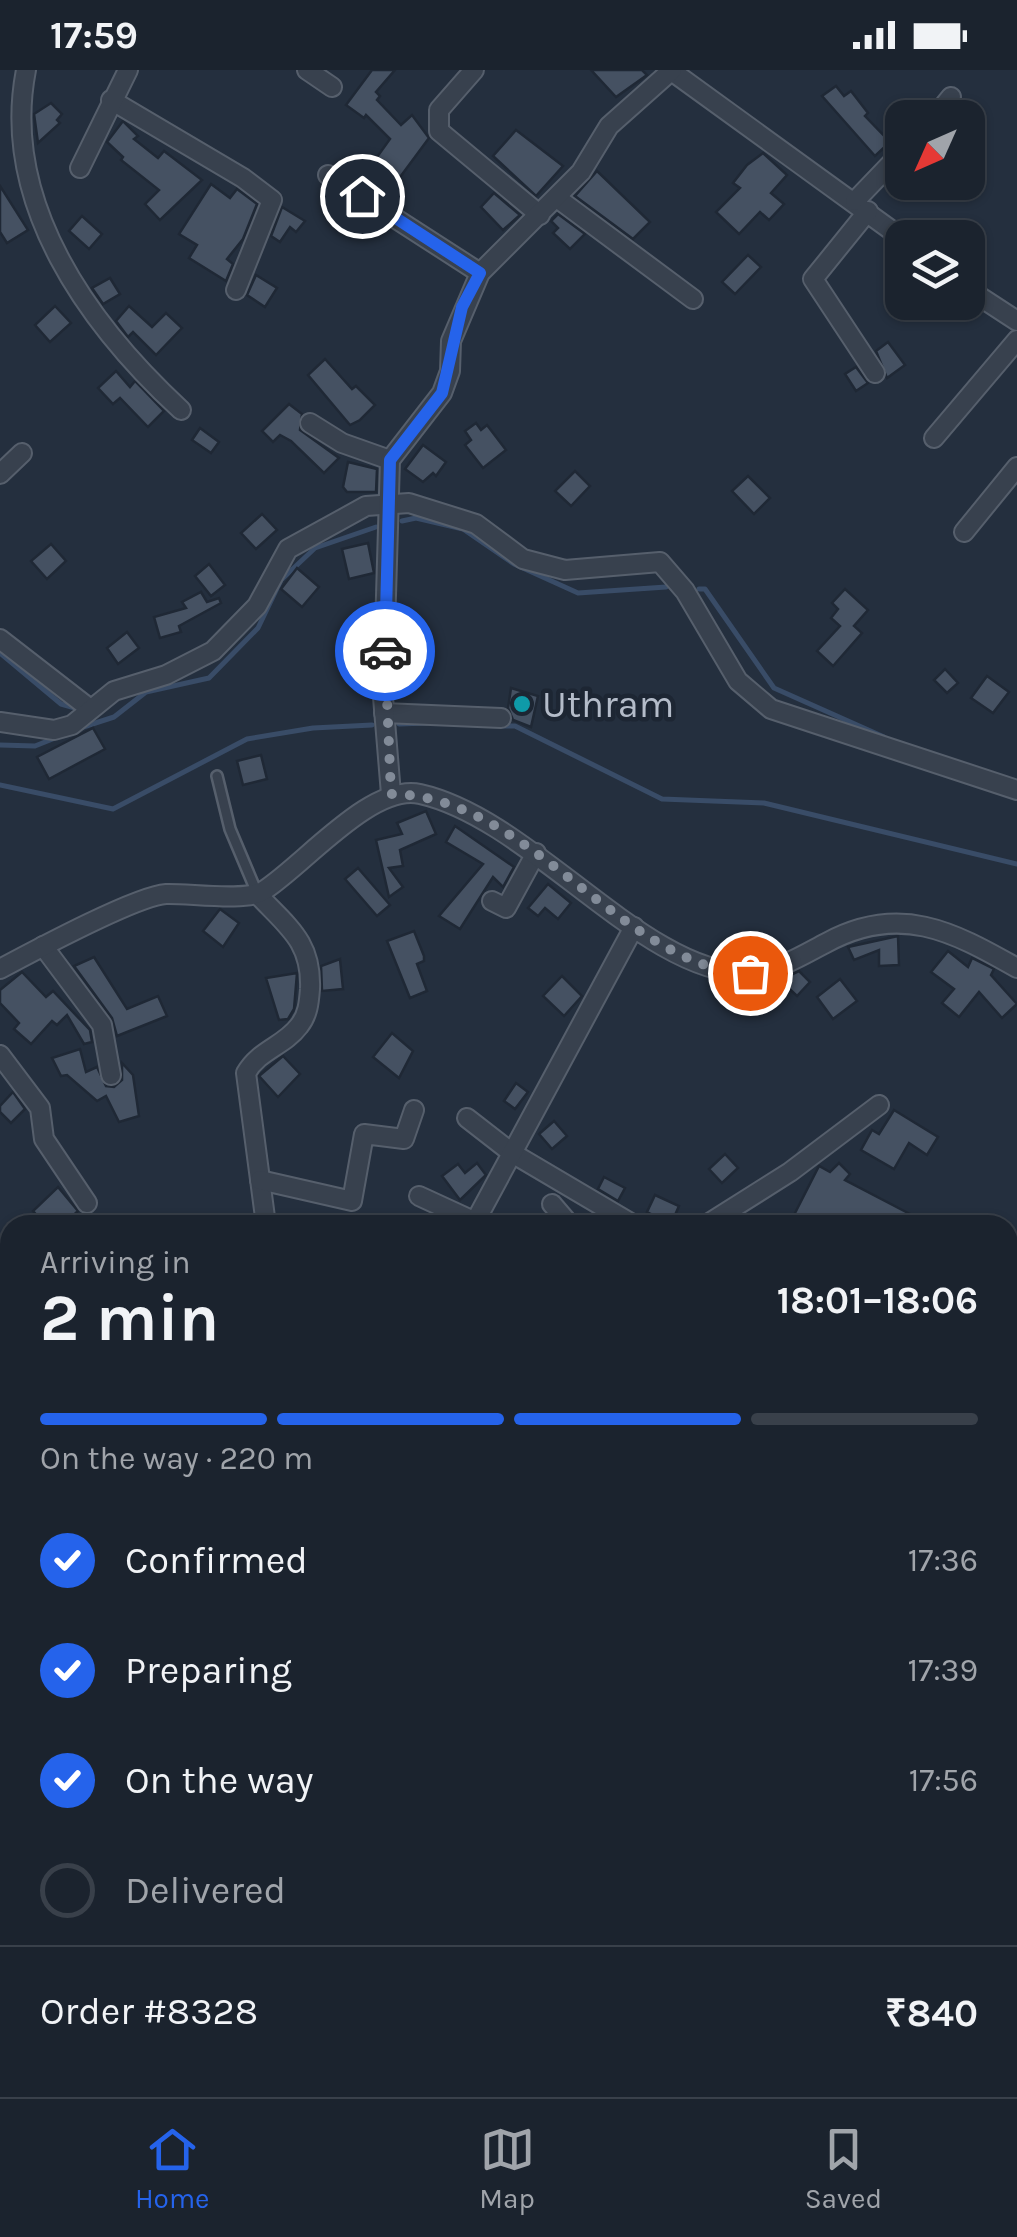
<!DOCTYPE html>
<meta charset="utf-8">
<style>
body{margin:0;font-family:Karla,sans-serif;background:#242b36;color:#f1f3f6;height:100vh;display:flex;flex-direction:column;font-size:38px;white-space:nowrap}
*{box-sizing:border-box;margin:0}
p{font-size:32px;color:#a0a4aa}
.icon{flex:none;width:55px;height:55px;fill:none;stroke:currentColor;stroke-width:2;stroke-linecap:round;stroke-linejoin:round}
.map{position:relative;flex:1;overflow:hidden}
.details{position:absolute;left:0px;top:1145px;width:1018px;height:882px;display:flex;flex-direction:column;background:#1b232e;border-radius:30px 30px 0 0;box-shadow:0 2px 8px #0004,0 0 0 2px #39404a}
.details>*{flex:none}
.needle{width:65px;rotate:225deg}
.tools{position:absolute;left:885px;top:30px;display:grid;gap:20px}
.tools a{display:grid;place-items:center;width:100px;height:100px;border-radius:20px;background:#1b232e;box-shadow:0 2px 8px #0004,0 0 0 2px #39404a;font-size:50px}
.pin{position:absolute;display:grid;place-items:center;width:85px;height:85px;color:#fff;margin:-42px;border:5px solid #fff;border-radius:50%;box-shadow:0 2px 10px #0007}
.courier{position:absolute;display:grid;place-items:center;width:100px;height:100px;margin:-50px;border:8px solid #2563eb;border-radius:50%;background:#fff;color:#222;box-shadow:0 2px 12px #0007}
.summary em{font-style:normal;font-weight:700}
.summary div{display:flex;flex-direction:column-reverse}
.summary{display:flex;align-items:center;justify-content:space-between;height:170px;padding:0 40px}
h1{font-size:65px;font-weight:700;line-height:75px}
.bar{display:grid;grid-template-columns:repeat(4,1fr);gap:15px 10px;align-content:center;height:120px;padding:0 40px}
.bar i{height:12px;border-radius:8px;background:#39404a}
.bar .current{background:#2563eb}
.bar p{grid-column:span 4}
.line{display:flex;align-items:center;gap:25px;padding:0 40px;border-top:2px solid #39404a}
.line div{flex:1}
ol{padding:0 40px;list-style:none}
li{display:flex;align-items:center;gap:30px;height:110px}
li p{margin-inline-start:auto}
li .icon{padding:10px;border-radius:50%;background:#2563eb;color:#fff;stroke-width:4}
li:last-child{color:#a0a4aa}
li i{width:55px;height:55px;border:5px solid #39404a;border-radius:50%}
.status{display:flex;justify-content:space-between;align-items:center;height:70px;padding:0 50px;background:#1b232e;direction:ltr}
.status svg{height:28px;fill:currentColor}
.tab-bar{display:flex;justify-content:space-around;align-items:center;height:140px;border-top:2px solid #39404a;background:#1b232e;font-size:28px;color:#a0a4aa}
.tab-bar a{display:grid;justify-items:center;gap:5px}
.tab-bar .current{color:#2563eb}
.map>svg:first-child{display:block}
</style>
<div class="status"><b>17:59</b><svg viewBox="0 0 49 12"><path d="M0 12V9h3v3zM5 12V6h3v6zM10 12V3h3v9zM15 12V0h3v12zM26 1h20v11H26zM47 4h2v5h-2z"/></svg></div>
<div class="map">
<svg width="1017" height="2027" viewBox="0 0 1017 2027">
<rect width="100%" height="100%" fill="#242f3e"/>
<g fill="none" stroke-linecap="round" stroke-linejoin="round">
<g stroke="#394c67" stroke-width="5">
<polyline points="402,451 416,448 463,459 514,494 578,523 666,517"/>
<polyline points="699,519 705,519 774,618 884,667"/>
<polyline points="0,583 61,634 75,638"/>
<polyline points="399,654 426,653"/>
<polyline points="502,656 515,656 662,729 764,733 1017,794"/>
<polyline points="80,658 114,647 146,622 209,608 258,558 281,510 315,478 376,457"/>
<polyline points="0,675 35,676 55,668"/>
<polyline points="0,715 113,739 247,669 313,658 372,655"/>
</g>
</g>
<g fill="#455162" stroke="#1f2835" stroke-width="2.5">
<polygon points="372,0 395,0 376,22 380,26 377,30 401,55 412,45 429,68 392,118 367,101 390,69 366,45 364,48 346,35"/>
<polygon points="591,0 642,0 647,5 616,27"/>
<polygon points="836,16 844,26 851,21 868,43 865,46 890,72 875,86 822,26"/>
<polygon points="51,33 62,44 57,50 60,53 38,73 34,44"/>
<polygon points="123,51 138,66 134,69 158,88 164,81 202,110 160,150 145,134 159,120 121,90 123,87 107,72"/>
<polygon points="516,60 563,96 536,126 493,86"/>
<polygon points="763,83 787,105 771,123 784,134 769,150 760,142 739,164 716,142 740,118 733,113 747,95"/>
<polygon points="597,101 650,152 633,169 575,126"/>
<polygon points="211,114 230,128 237,119 257,134 243,169 227,189 233,194 226,211 189,188 197,175 179,164"/>
<polygon points="0,116 28,160 7,173 0,162"/>
<polygon points="494,123 520,145 503,160 481,137"/>
<polygon points="282,137 305,151 296,162 290,157 280,172 271,166"/>
<polygon points="558,144 585,164 570,179 553,163 558,158 551,151"/>
<polygon points="82,146 102,164 89,179 69,161"/>
<polygon points="748,185 761,197 735,224 722,212"/>
<polygon points="256,205 277,218 265,237 247,225"/>
<polygon points="110,208 120,224 103,234 92,218"/>
<polygon points="55,236 71,253 50,272 35,255"/>
<polygon points="129,236 152,257 166,243 182,258 156,285 133,262 128,267 116,251"/>
<polygon points="888,272 905,295 887,308 876,281"/>
<polygon points="325,289 352,319 356,316 375,335 360,350 350,355 308,305"/>
<polygon points="856,297 868,313 856,321 845,304"/>
<polygon points="116,301 130,317 135,311 164,341 148,357 120,328 113,334 98,318"/>
<polygon points="289,334 302,344 300,360 339,388 324,403 291,371 280,365 273,372 262,361"/>
<polygon points="476,353 481,360 487,355 506,380 483,398 465,375 471,370 465,361"/>
<polygon points="200,358 219,372 211,383 192,370"/>
<polygon points="423,375 446,392 436,406 433,403 423,412 405,399"/>
<polygon points="348,392 377,399 376,422 347,422 343,417"/>
<polygon points="575,401 590,416 571,436 555,421"/>
<polygon points="748,406 770,428 754,444 732,421"/>
<polygon points="262,444 277,460 256,479 241,463"/>
<polygon points="368,473 374,503 349,509 342,479"/>
<polygon points="51,474 66,491 47,509 31,491"/>
<polygon points="209,494 225,515 211,526 195,506"/>
<polygon points="297,498 319,517 302,537 281,519"/>
<polygon points="845,519 868,540 854,556 862,563 833,596 817,581 840,556 831,548 838,539 832,533"/>
<polygon points="201,522 207,532 219,528 221,533 179,556 181,562 160,568 154,547 186,538 182,532"/>
<polygon points="127,562 139,578 118,594 107,578"/>
<polygon points="945,599 958,613 947,623 934,610"/>
<polygon points="987,606 1009,622 993,643 971,628"/>
<polygon points="511,618 538,626 531,657 513,650 508,638"/>
<polygon points="93,658 105,679 49,709 37,687"/>
<polygon points="261,685 267,709 243,715 237,691"/>
<polygon points="426,741 436,764 400,780 403,796 389,798 403,817 389,827 376,770 402,764 397,753"/>
<polygon points="455,756 514,797 503,817 493,807 460,859 439,846 483,794 446,772"/>
<polygon points="358,798 390,835 377,846 345,809"/>
<polygon points="548,814 571,833 558,849 545,838 538,846 528,838"/>
<polygon points="220,839 239,853 223,877 203,861"/>
<polygon points="414,861 424,886 424,891 417,894 427,921 410,928 387,871"/>
<polygon points="898,866 899,895 879,896 879,880 854,890 848,877"/>
<polygon points="948,881 968,897 972,888 994,899 991,905 1017,934 1002,948 979,922 959,947 942,933 954,919 931,902"/>
<polygon points="94,887 127,939 158,926 167,946 117,966 112,948 74,896"/>
<polygon points="340,889 343,919 322,921 321,896"/>
<polygon points="799,901 810,912 797,926 780,910"/>
<polygon points="22,902 46,927 53,921 90,960 92,972 84,974 67,945 57,955 52,951 31,974 14,959 19,953 0,933 0,920"/>
<polygon points="297,903 294,939 288,949 279,950 266,908"/>
<polygon points="562,906 582,926 564,946 543,926"/>
<polygon points="840,909 857,931 833,949 817,927"/>
<polygon points="726,912 748,915 742,938 720,932"/>
<polygon points="392,963 413,981 399,1008 373,987"/>
<polygon points="80,979 86,1002 97,997 106,1016 114,1017 122,1010 122,993 133,1005 139,1046 119,1052 106,1026 97,1031 67,1005 61,1006 52,988"/>
<polygon points="283,986 300,1004 278,1027 259,1006"/>
<polygon points="516,1013 528,1022 515,1039 504,1031"/>
<polygon points="13,1022 25,1039 11,1053 0,1042 0,1036"/>
<polygon points="894,1040 938,1067 927,1085 909,1073 894,1099 861,1080 872,1060 879,1064"/>
<polygon points="554,1051 567,1066 552,1079 539,1064"/>
<polygon points="725,1084 738,1098 722,1113 709,1099"/>
<polygon points="477,1093 486,1105 460,1130 442,1106 458,1094 465,1103"/>
<polygon points="839,1093 850,1104 845,1110 931,1155 804,1155 792,1149 819,1096 830,1102"/>
<polygon points="604,1107 625,1118 618,1131 598,1119"/>
<polygon points="58,1117 78,1141 63,1155 46,1155 33,1141"/>
<polygon points="655,1125 679,1136 671,1154 647,1142"/>
</g>
<g fill="none" stroke-linecap="round" stroke-linejoin="round">
<defs>
<polyline id="lane" points="217,706 230,759 257,823"/>
<g id="street">
<path d="M26 0C0 133 89 255 181 340"/>
<polyline points="307,0 332,17"/>
<polyline points="474,0 439,40 439,61 540,145"/>
<polyline points="673,2 902,168"/>
<polyline points="111,30 243,108 272,130 236,220"/>
<polyline points="934,48 951,27"/>
<polyline points="80,98 128,0"/>
<polyline points="328,105 480,203"/>
<polyline points="557,128 693,229"/>
<polyline points="855,131 902,82"/>
<polyline points="868,141 813,209 875,303"/>
<polyline points="968,219 1017,251"/>
<polyline points="310,353 342,373 390,390"/>
<polyline points="934,368 1017,270"/>
<polyline points="0,404 22,383"/>
<polyline points="964,462 1017,397"/>
<polyline points="0,569 89,638"/>
<polyline points="384,643 501,648"/>
<polyline points="0,652 54,660 72,655 114,621 166,605 213,581 257,536 288,479 366,436 409,433 476,454 523,489 565,500 660,492 685,521 738,611 771,639 1017,720"/>
<polyline points="391,724 383,627 390,390 442,323 450,301 451,271 480,203 581,102 609,56 672,0"/>
<path d="M258 825C288 857 312 872 310 919 309 932 308 945 299 956 284 976 259 980 246 1003L266 1155"/>
<polyline points="492,831 506,838 536,783"/>
<polyline points="43,876 102,955 111,1005"/>
<path d="M0 899C32 882 136 826 166 824 188 823 246 832 263 821 303 796 371 713 420 724 532 749 645 906 749 903 776 902 803 885 826 873 899 833 952 861 1017 898"/>
<polyline points="0,985 40,1038 44,1069 87,1133"/>
<polyline points="467,1048 512,1083 634,1155"/>
<polyline points="260,1110 352,1131 364,1064 404,1069 414,1040"/>
<polyline points="419,1126 482,1155"/>
<polyline points="552,1134 570,1155"/>
<polyline points="476,1150 634,857"/>
<polyline points="706,1155 790,1102 879,1035"/>
<polyline points="0,1493 10,1502"/>
<polyline points="1008,1701 1017,1692"/>
<polyline points="0,1891 10,1902"/>
<polyline points="0,1923 10,1913"/>
<polyline points="793,2018 798,2027"/>
<polyline points="496,2027 514,2018"/>
</g>
</defs>
<use href="#lane" stroke="#565f6c" stroke-width="14"/>
<use href="#street" stroke="#565f6c" stroke-width="22"/>
<use href="#lane" stroke="#38414e" stroke-width="9"/>
<use href="#street" stroke="#38414e" stroke-width="18"/>
</g>
<g fill="none" stroke-linecap="round" stroke-linejoin="round">
<path stroke="#828b98" stroke-width="10" stroke-dasharray="0 18" d="M385 581 391 724C510 725 593 851 697 892 713 899 733 900 750 903"/>
<polyline stroke="#2563eb" stroke-width="12" points="362,126 480,203 462,237 442,323 390,390 385,581"/>
</g>
<circle fill="#0f9aa8" stroke="#1d2633" stroke-width="4" cx="522" cy="634" r="10"/>
<g text-anchor="middle" dominant-baseline="central" stroke-width="9" stroke-linejoin="round" paint-order="stroke">
<g font-size="38" fill="#b4bcc9" stroke="#1d2633" text-anchor="start">
<text x="542" y="634">Uthram</text>
</g>
</g>
</svg>
<div class="tools">
<a><svg class="needle" viewBox="-14 -14 28 28"><path d="M0-13l5 13h-10z" fill="#e53935"/><path d="M0 13l5-13h-10z" fill="#a0a4aa"/></svg></a>
<a><svg class="icon" aria-label="layers" viewBox="0 0 24 24"><path d="M12 4l9 5-9 5-9-5zM3 14l9 5 9-5"/></svg></a>
</div>
<div class="pin" style="left:750px;top:903px;background:#ea580c"><svg class="icon" aria-label="bag" viewBox="0 0 24 24"><path d="M5 8h14l-1 12H6zM9 8a3 3 0 0 1 6 0"/></svg></div>
<div class="pin" style="left:362px;top:126px;background:#1f2937"><svg class="icon" aria-label="home" viewBox="0 0 24 24"><path d="M3 11l9-7 9 7M6 9v11h12V9"/></svg></div>
<div class="courier" style="left:385px;top:581px"><svg class="icon" aria-label="car" viewBox="0 0 24 24"><path d="M5 17H2v-5l4-1 3-4h7l3 4 3 1v5h-3M9 17h6M6 11h13"/><circle cx="7" cy="17" r="2"/><circle cx="17" cy="17" r="2"/></svg></div>
<section class="details">
<div class="summary"><div><h1>2 min</h1><p>Arriving in</p></div><em>18:01–18:06</em></div>
<div class="bar"><i class="current"></i><i class="current"></i><i class="current"></i><i></i><p>On the way · 220 m</p></div>
<ol>
<li><svg class="icon" aria-label="check" viewBox="0 0 24 24"><path d="M5 12l5 5 9-10"/></svg>Confirmed<p>17:36</p></li>
<li><svg class="icon" aria-label="check" viewBox="0 0 24 24"><path d="M5 12l5 5 9-10"/></svg>Preparing<p>17:39</p></li>
<li><svg class="icon" aria-label="check" viewBox="0 0 24 24"><path d="M5 12l5 5 9-10"/></svg>On the way<p>17:56</p></li>
<li><i></i>Delivered</li>
</ol>
<div class="line" style="height:130px"><div>Order #8328</div><b>₹840</b></div>
</section>
</div>
<nav class="tab-bar">
<a class="current"><svg class="icon" aria-label="home" viewBox="0 0 24 24"><path d="M3 11l9-7 9 7M6 9v11h12V9"/></svg>Home</a>
<a><svg class="icon" aria-label="map" viewBox="0 0 24 24"><path d="M3 6l6-2 6 2 6-2v14l-6 2-6-2-6 2zM9 4v14M15 6v14"/></svg>Map</a>
<a><svg class="icon" aria-label="saved" viewBox="0 0 24 24"><path d="M7 4h10v16l-5-4-5 4z"/></svg>Saved</a>
</nav>
